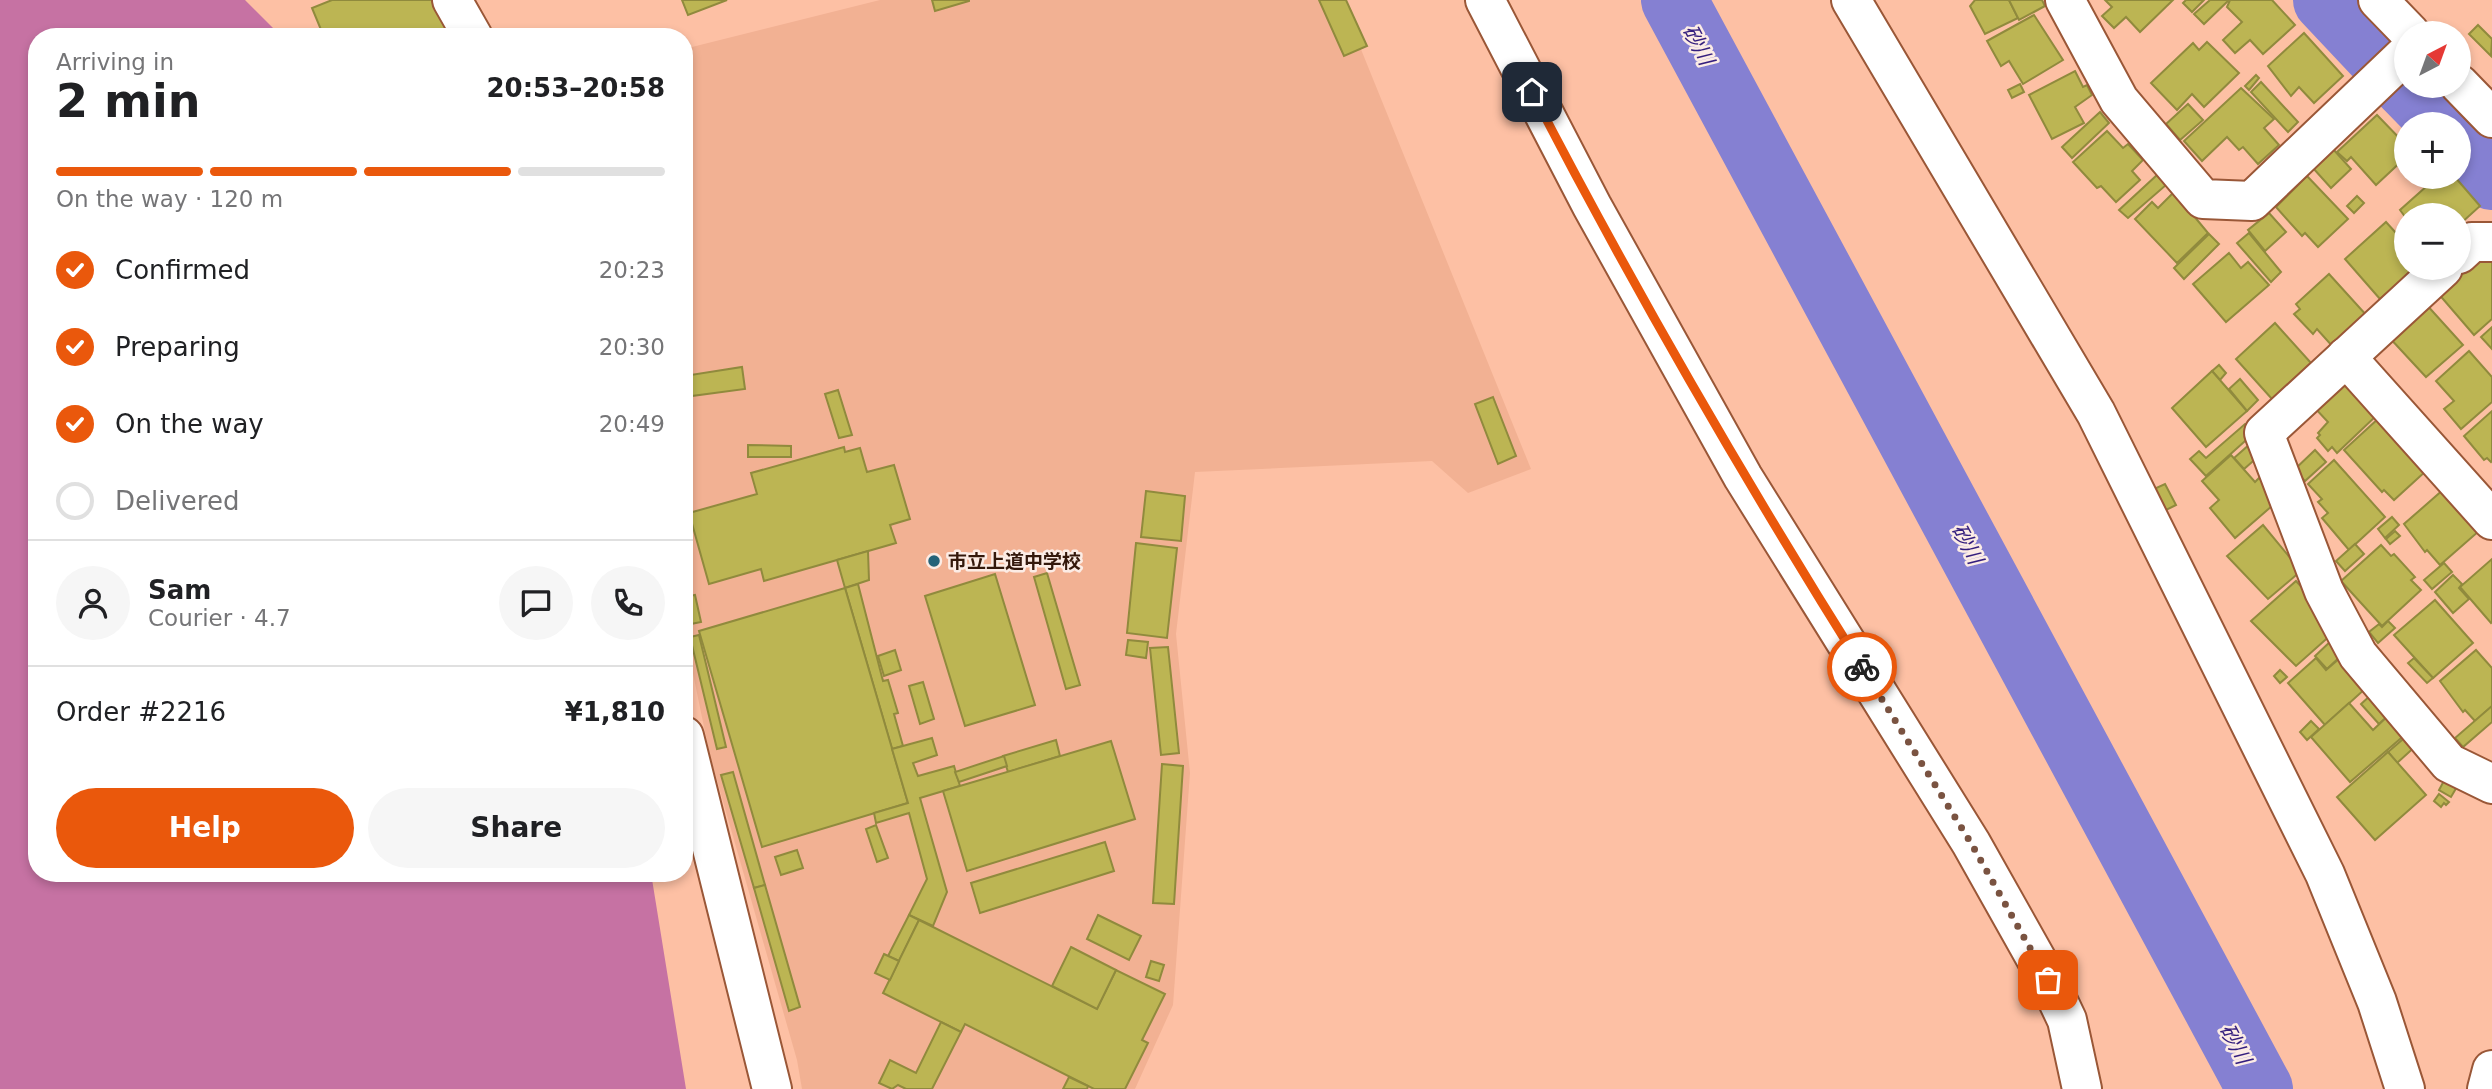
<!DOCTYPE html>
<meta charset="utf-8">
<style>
body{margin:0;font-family:"DejaVu Sans","Noto Sans JP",sans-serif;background:#f6f6f6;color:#202124;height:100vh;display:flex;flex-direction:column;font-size:26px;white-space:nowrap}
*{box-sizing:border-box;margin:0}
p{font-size:23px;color:#757577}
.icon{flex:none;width:38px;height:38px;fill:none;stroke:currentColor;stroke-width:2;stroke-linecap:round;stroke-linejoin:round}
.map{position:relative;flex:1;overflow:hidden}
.drawer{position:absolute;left:28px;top:28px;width:665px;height:854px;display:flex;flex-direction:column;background:#fff;border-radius:28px;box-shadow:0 4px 10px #0003}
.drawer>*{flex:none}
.needle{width:46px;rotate:41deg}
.tools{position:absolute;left:2394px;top:21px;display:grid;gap:14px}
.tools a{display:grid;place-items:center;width:77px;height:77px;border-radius:50%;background:#fff;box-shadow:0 4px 10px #0003;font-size:35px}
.pin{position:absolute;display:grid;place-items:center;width:60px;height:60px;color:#fff;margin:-30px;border-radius:14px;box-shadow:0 4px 10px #0006}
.courier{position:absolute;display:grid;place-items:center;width:70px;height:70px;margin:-35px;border:5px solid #ea580c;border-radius:50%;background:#fff;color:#222;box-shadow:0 2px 9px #0007}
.overview em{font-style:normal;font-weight:600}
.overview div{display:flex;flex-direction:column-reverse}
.overview{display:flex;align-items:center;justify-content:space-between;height:119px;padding:0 28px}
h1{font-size:46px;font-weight:600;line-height:52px}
.bar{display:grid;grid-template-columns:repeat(4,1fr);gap:10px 7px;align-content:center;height:84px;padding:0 28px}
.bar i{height:9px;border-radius:5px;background:#e0e0e0}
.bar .on{background:#ea580c}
.bar p{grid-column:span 4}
.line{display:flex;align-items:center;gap:18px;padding:0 28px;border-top:2px solid #e0e0e0}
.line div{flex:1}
.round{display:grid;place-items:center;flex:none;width:74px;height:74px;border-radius:37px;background:#f6f6f6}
ol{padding:0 28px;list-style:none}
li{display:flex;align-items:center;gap:21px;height:77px}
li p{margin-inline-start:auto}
li .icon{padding:7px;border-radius:50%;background:#ea580c;color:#fff;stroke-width:4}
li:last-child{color:#757577}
li i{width:38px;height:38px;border:4px solid #e0e0e0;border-radius:50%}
.action{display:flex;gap:14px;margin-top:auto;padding:14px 28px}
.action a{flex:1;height:80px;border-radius:42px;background:#ea580c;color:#fff;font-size:28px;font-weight:600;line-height:80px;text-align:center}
.action a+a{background:#f6f6f6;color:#202124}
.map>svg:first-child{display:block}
</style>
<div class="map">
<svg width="2492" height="1089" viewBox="0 0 2492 1089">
<rect width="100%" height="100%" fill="#fdc0a4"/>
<polygon fill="#f2b193" points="880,0 1341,0 1531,469 1468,493 1432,461 1195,472 1176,634 1190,773 1173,1005 1135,1089 802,1089 797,1060 710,756 684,630 684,49"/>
<polygon fill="#c672a3" points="0,0 245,0 282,37 37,37 37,873 651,873 686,1089 0,1089"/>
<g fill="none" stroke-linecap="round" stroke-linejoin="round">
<g stroke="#8580d2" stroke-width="66">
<polyline points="1674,0 2260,1089"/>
<polyline points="2326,0 2406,85"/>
<polyline points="2407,86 2444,124"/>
<polyline points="2459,141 2492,177"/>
</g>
</g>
<g fill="#bcb553" stroke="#908a3d" stroke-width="2">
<polygon points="332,0 437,0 452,37 324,37 312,8"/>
<polygon points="682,0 727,0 688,15"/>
<polygon points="932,0 969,0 969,1 935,11"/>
<polygon points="1319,0 1346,0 1367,46 1344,56"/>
<polygon points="1975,0 2009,0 2018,18 1985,34 1970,6"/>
<polygon points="2009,0 2042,0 2045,6 2019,20"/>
<polygon points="2105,0 2173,0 2140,32 2126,17 2114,28 2102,16 2112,7"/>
<polygon points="2186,0 2204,0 2192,12 2183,3"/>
<polygon points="2210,0 2229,0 2204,24 2194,14"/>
<polygon points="2230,0 2272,0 2295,25 2263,54 2250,40 2235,53 2223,40 2242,22 2227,7"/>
<polygon points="2034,15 2063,60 2023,84 2009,61 2001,66 1987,41"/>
<polygon points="2478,25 2492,39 2491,56 2469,34"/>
<polygon points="2304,33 2343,76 2314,103 2299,87 2291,96 2268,66"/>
<polygon points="2207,42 2239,73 2204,107 2192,94 2177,110 2151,83 2193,43 2199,50"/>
<polygon points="2075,71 2083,87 2087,85 2092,95 2075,107 2084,123 2052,139 2029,95"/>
<polygon points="2256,75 2259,78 2249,90 2245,86"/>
<polygon points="2261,82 2298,122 2288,132 2251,92"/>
<polygon points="2020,84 2024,92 2012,98 2008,90"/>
<polygon points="2241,88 2274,119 2264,128 2279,145 2258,164 2243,147 2239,150 2227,137 2202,161 2184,141"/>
<polygon points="2188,104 2203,120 2180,140 2166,124"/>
<polygon points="2100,112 2109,123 2072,158 2062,147"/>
<polygon points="2377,115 2406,145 2406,157 2376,185 2351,157 2347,161 2337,152"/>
<polygon points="2107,131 2123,148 2128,144 2143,160 2132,171 2140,180 2116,202 2101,186 2097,188 2073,162"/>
<polygon points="2333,149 2351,169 2331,188 2313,168"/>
<polygon points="2157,175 2166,185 2128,218 2119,210"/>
<polygon points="2307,176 2348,219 2318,247 2305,233 2302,236 2276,207"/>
<polygon points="2437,177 2455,177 2480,206 2459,225 2459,215 2406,218 2400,210"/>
<polygon points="2174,192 2208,233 2177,263 2135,219 2152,202 2158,208"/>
<polygon points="2357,196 2364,203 2354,213 2347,206"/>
<polygon points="2269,213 2286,232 2265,251 2248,230"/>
<polygon points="2386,222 2406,244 2406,268 2416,268 2380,299 2345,259"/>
<polygon points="2249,233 2281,272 2271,282 2237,243"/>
<polygon points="2209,234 2219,244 2184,279 2174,268"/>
<polygon points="2229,253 2241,268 2248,262 2269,285 2226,322 2193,284"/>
<polygon points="2480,255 2492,260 2492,319 2474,335 2437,292"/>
<polygon points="2329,274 2368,317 2334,348 2317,329 2313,334 2294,314 2300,309 2296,304"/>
<polygon points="2425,303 2463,345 2426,377 2387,335"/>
<polygon points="2275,323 2311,363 2272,399 2236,359"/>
<polygon points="2492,327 2492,349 2481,337"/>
<polygon points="2469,351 2492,377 2492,402 2461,429 2444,409 2454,401 2436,381"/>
<polygon points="2219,365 2226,373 2220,380 2212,371"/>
<polygon points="742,367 745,389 684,397 684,376"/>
<polygon points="2212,371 2247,411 2206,447 2172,408"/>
<polygon points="2342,378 2377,415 2337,453 2332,447 2328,451 2317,438 2320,435 2318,433 2328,422 2313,406"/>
<polygon points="2240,379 2258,400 2247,411 2229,389"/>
<polygon points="838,390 852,435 839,438 825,394"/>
<polygon points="1493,397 1516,456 1498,464 1475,404"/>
<polygon points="2492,411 2492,461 2491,462 2487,458 2484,460 2464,436"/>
<polygon points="2379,418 2427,470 2394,500 2384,490 2382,492 2344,450"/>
<polygon points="2245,424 2254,433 2206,476 2190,459 2199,451 2206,458"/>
<polygon points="2250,444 2260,455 2244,469 2234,458"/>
<polygon points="748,445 791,446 791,457 748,457"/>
<polygon points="844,447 845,452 860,448 867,472 894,465 910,519 890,525 896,543 764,581 761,569 709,584 689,513 757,494 751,473"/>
<polygon points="2315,450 2326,462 2305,481 2294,470"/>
<polygon points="2231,455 2255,482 2260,477 2280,499 2235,538 2210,508 2219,500 2202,481"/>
<polygon points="2334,460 2385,517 2349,550 2322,518 2328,513 2318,502 2322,499 2308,484"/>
<polygon points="2165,484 2176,505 2164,511 2154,489"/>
<polygon points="2444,489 2479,531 2440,565 2427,550 2425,552 2404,524"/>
<polygon points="1146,491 1185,496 1181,541 1141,537"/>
<polygon points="2392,517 2399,525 2385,538 2378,529"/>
<polygon points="2263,525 2301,571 2268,599 2227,556"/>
<polygon points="2395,531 2400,536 2390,544 2386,539"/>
<polygon points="1136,543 1177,548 1167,638 1127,633"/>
<polygon points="2355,544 2364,554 2345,571 2336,561"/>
<polygon points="2381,545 2391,556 2394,554 2415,577 2411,580 2421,590 2382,626 2341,581"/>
<polygon points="868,551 869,580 845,588 837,560"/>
<polygon points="2492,559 2492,622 2491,623 2460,587"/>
<polygon points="2444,563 2452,572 2432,589 2424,580"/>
<polygon points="1047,573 1080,685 1066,689 1034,577"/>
<polygon points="995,574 1035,705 965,726 925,596"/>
<polygon points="2453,575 2462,584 2459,588 2469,599 2453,613 2435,592"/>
<polygon points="2296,581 2319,606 2333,633 2296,666 2251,621"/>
<polygon points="858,584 883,681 888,680 898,713 894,714 903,746 892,749 845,588"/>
<polygon points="845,588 908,803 762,847 699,631"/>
<polygon points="695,595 701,622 686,625 684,597"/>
<polygon points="2435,600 2473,643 2433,678 2394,635"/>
<polygon points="2388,621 2395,628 2378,643 2369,632 2379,624 2382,627"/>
<polygon points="699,635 726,747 717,749 690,637"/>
<polygon points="1128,640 1148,642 1146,658 1126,655"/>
<polygon points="2332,640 2344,653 2327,669 2315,656"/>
<polygon points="1168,647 1179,753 1161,755 1150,648"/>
<polygon points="895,650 901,670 884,676 878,656"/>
<polygon points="2476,650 2492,668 2492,706 2475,721 2465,710 2463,712 2440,681"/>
<polygon points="2316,658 2326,670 2340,658 2366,688 2325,725 2288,683"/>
<polygon points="2414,658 2433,678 2427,683 2408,663"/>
<polygon points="2280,670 2287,677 2280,683 2274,676"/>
<polygon points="923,682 934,719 920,724 909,686"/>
<polygon points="2372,694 2390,714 2379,724 2361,704"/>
<polygon points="2349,703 2373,730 2391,713 2407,733 2350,782 2311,737"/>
<polygon points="2492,706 2492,722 2463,747 2455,738"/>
<polygon points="2311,721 2319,729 2307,740 2300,732"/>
<polygon points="2409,734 2418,744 2397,763 2388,752"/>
<polygon points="932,738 937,755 913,763 918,776 954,766 960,786 920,798 947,892 933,926 909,915 927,879 909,813 876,823 874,813 908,803 892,749"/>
<polygon points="1056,740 1060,756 1008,772 1003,756"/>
<polygon points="1111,741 1135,819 967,871 943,791"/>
<polygon points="2388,752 2426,795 2375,840 2337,797"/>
<polygon points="1004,756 1007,766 959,782 955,772"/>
<polygon points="1162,764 1183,766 1174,904 1153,903"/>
<polygon points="733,772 765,885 754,888 721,775"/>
<polygon points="2446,777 2458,785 2451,797 2439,790"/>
<polygon points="2439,794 2449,802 2446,805 2444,803 2441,807 2434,801"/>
<polygon points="876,825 888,858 877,862 866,829"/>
<polygon points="1105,842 1114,871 980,913 971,883"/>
<polygon points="797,850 803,868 781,875 775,857"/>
<polygon points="765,885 800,1007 789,1011 754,888"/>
<polygon points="909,915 919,920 899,961 888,956"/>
<polygon points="1098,915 1141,936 1129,960 1087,939"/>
<polygon points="919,920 1097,1009 1116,970 1165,994 1142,1040 1148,1043 1125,1089 1094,1089 965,1024 961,1032 883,993"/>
<polygon points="1071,947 1116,970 1097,1009 1052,986"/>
<polygon points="884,954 899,961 890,980 875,973"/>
<polygon points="1151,961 1164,965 1159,981 1146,977"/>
<polygon points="941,1022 961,1032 932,1089 906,1089 898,1085 892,1089 879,1083 890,1060 916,1073"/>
<polygon points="1069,1077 1088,1086 1087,1089 1063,1089"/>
</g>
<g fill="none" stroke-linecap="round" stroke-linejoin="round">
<defs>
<g id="minor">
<polyline points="452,0 473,37"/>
<polyline points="1485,0 1592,206 1743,477 1971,843 2048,980 2067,1020 2082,1089"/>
<polyline points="1851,0 2096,413 2325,874 2377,1002 2405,1089"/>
<polyline points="2065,0 2119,100 2203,199 2252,201 2406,54"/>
<polyline points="2378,0 2410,33"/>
<polyline points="2459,84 2492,118"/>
<polyline points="2459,254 2472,242 2492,242"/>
<polyline points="2443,268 2264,433 2324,591 2358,655 2449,763 2492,784"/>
<polyline points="2346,357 2492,520"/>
<polyline points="684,736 772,1089"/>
<polyline points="2487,1089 2492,1070"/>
</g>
</defs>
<use href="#minor" stroke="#9a5737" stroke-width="42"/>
<use href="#minor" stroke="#fff" stroke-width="38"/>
</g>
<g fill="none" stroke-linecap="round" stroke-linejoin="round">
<polyline stroke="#7a5341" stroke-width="7" stroke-dasharray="0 12.6" points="1862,667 1971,843 2048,980"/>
<path stroke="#ea580c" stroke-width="9" d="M1532 92C1634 289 1744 479 1862 667"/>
</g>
<circle fill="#256379" stroke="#fcece5" stroke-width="2.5" cx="934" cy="561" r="7"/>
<g text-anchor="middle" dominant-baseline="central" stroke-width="5" stroke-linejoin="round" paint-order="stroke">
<g font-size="19" font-weight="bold" fill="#34180b" stroke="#fcece5" text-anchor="start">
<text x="948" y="561">市立上道中学校</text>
</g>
<g font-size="21" font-style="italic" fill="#341e7e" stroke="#fcece5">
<text transform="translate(1698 45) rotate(62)">砂川</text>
<text transform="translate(1967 544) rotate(62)">砂川</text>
<text transform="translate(2235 1044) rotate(62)">砂川</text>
</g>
</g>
</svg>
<div class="tools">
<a><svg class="needle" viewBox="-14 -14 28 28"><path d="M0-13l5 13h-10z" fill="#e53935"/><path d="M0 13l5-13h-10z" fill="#757577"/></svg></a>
<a>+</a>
<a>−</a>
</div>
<div class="pin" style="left:2048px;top:980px;background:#ea580c"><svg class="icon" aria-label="bag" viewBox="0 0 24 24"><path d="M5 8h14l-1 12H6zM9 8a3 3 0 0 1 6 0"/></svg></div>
<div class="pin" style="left:1532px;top:92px;background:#1f2937"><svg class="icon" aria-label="home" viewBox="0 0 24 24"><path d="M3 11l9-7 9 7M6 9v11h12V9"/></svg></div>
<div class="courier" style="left:1862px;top:667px"><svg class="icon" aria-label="bike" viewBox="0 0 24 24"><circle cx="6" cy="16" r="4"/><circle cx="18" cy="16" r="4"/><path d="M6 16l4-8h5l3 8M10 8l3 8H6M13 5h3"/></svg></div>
<section class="drawer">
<div class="overview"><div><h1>2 min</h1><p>Arriving in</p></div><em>20:53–20:58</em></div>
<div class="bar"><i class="on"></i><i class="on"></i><i class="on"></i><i></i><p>On the way · 120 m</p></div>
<ol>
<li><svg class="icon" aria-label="check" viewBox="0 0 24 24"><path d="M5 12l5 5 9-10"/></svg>Confirmed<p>20:23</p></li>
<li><svg class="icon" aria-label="check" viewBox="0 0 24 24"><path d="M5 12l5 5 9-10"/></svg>Preparing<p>20:30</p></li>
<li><svg class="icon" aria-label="check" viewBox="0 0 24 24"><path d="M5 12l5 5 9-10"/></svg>On the way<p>20:49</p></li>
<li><i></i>Delivered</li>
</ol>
<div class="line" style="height:126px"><a class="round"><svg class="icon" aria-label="person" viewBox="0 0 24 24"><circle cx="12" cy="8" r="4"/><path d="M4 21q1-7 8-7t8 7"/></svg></a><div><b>Sam</b><p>Courier · 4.7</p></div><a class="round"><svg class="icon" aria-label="chat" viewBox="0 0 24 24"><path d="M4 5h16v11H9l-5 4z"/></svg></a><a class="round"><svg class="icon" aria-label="phone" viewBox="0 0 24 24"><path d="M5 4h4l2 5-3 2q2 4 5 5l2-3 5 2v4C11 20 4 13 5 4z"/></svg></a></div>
<div class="line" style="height:91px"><div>Order #2216</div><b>¥1,810</b></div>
<div class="action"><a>Help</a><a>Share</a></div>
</section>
</div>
